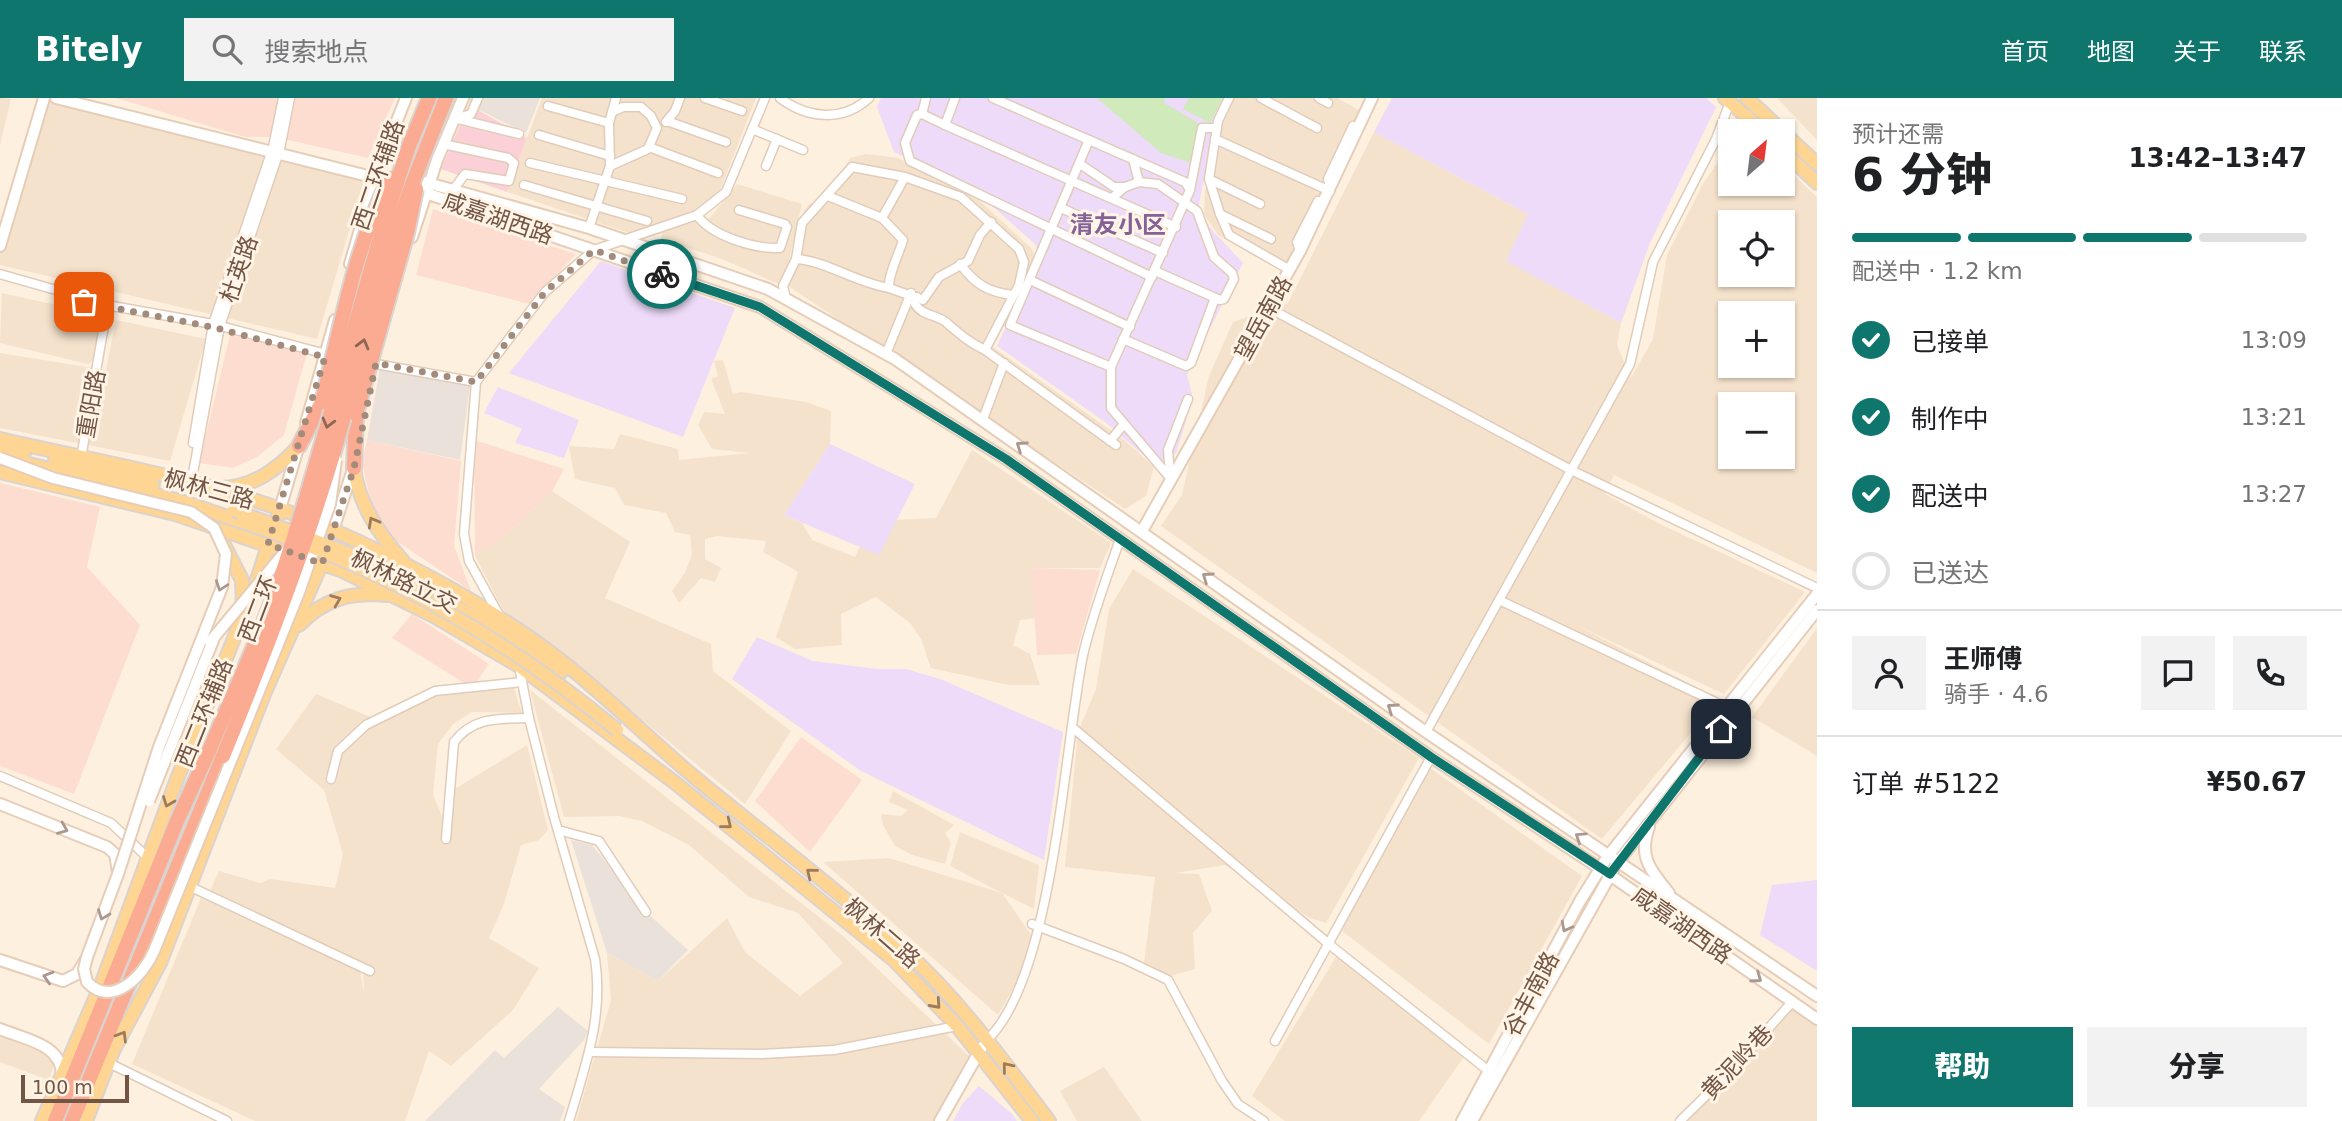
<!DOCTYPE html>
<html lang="zh">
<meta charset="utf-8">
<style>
body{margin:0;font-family:"DejaVu Sans","Noto Sans SC",sans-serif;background:#f2f2f2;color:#202124;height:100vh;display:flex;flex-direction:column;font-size:26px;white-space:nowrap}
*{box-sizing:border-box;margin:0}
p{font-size:23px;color:#757577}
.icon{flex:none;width:38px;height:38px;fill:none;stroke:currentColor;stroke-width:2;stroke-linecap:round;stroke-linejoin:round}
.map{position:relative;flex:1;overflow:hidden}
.sheet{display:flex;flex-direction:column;background:#fff;width:525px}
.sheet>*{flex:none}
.needle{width:46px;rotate:28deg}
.buttons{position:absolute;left:1718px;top:21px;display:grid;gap:14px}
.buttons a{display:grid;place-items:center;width:77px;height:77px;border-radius:0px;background:#fff;box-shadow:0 2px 5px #0004;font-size:35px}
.scale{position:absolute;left:21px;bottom:18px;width:108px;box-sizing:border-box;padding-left:7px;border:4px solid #735545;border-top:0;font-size:19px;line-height:24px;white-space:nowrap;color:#735545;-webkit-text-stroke:5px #fff4e5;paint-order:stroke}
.pin{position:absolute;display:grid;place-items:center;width:60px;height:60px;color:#fff;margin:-30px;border-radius:14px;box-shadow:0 4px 10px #0006}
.courier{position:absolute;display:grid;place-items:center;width:70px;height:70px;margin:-35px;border:5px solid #0f766e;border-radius:50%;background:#fff;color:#222;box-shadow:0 2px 9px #0007}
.summary em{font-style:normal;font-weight:800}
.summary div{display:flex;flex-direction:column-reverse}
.summary{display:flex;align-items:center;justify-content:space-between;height:119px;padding:0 35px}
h1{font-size:46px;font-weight:800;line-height:52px}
.bar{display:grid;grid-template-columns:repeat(4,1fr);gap:10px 7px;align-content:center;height:84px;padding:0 35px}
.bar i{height:9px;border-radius:5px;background:#e0e0e0}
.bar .current{background:#0f766e}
.bar p{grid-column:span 4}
.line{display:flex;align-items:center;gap:18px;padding:0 35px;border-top:2px solid #e0e0e0}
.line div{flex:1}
.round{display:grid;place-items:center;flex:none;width:74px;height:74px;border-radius:0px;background:#f2f2f2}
ol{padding:0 35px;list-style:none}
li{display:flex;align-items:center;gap:21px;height:77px}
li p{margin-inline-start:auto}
li .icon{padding:7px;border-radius:50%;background:#0f766e;color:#fff;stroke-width:4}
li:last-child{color:#757577}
li i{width:38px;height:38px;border:4px solid #e0e0e0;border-radius:50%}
.action{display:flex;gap:14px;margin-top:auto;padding:14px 35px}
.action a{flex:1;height:80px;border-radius:0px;background:#0f766e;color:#fff;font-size:28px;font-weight:800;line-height:80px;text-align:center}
.action a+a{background:#f2f2f2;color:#202124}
header{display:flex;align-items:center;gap:42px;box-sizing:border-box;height:98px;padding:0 35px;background:#0f766e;color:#fff}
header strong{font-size:33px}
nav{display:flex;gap:38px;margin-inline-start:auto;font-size:24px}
.search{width:490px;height:63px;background:#f2f2f2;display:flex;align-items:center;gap:18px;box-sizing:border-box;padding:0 24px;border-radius:0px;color:#757577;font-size:26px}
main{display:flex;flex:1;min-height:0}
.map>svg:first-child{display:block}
</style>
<header>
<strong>Bitely</strong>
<div class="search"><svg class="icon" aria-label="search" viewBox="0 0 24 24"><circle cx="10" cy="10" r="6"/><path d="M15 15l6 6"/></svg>搜索地点</div>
<nav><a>首页</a><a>地图</a><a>关于</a><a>联系</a></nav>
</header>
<main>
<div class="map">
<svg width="1817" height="1023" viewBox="0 0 1817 1023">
<rect width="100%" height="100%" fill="#fdf0de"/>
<g fill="#f5e2cc" fill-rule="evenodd">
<polygon points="0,0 11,1 0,47"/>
<polygon points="542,0 714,0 723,3 725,0 756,0 719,95 695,112 629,135 507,94"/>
<polygon points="1234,0 1337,0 1363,14 1283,174 1218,137 1204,116 1205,93 1218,32"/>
<polygon points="1777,0 1817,0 1817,42"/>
<polygon points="43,2 365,79 317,241 0,167 0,150"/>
<path d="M1374 34 1528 116 1507 163 1621 225 1617 247 1631 280 1653 241 1667 157 1704 84 1731 45V86H1783V67L1817 99V475L1614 377 1605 396 1662 427 1805 494 1724 596 1578 528 1719 601 1602 741 1161 428 1182 397 1209 278 1233 224 1288 205ZM1731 124H1783V177H1731ZM1731 215H1783V268H1731ZM1731 306H1783V359H1731Z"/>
<polygon points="866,56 898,60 970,94 1031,150 1036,159 993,249 1123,341 1154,369 1146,398 1125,411 785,186 792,171 804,113 809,106 828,98 850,60"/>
<polygon points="737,86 802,106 783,188 722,161 661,141 663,131 710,120"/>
<polygon points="2,195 101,217 95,261 88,266 0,245"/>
<polygon points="116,222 206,241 170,363 0,330 0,255 106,272"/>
<polygon points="723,262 733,296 741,294 806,304 831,313 830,346 784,417 802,425 812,442 855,459 872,423 936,420 972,352 1111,445 1100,470 1031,470 1036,520 1020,522 1013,547 1030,556 1040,587 1008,587 931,570 921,541 911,526 876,499 841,516 842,547 795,551 776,539 798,474 763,454 766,443 717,438 705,441 705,461 721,470 715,484 701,480 679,505 672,493 685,475 692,456 690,437 675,434 666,415 624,407 615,390 575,381 569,348 614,351 620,336 678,351 679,362 749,355 712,351 698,327 704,314 725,316 711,281 718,278 714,263"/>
<polygon points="552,393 630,444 605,500 711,546 713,573 791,633 745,706 552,548 503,512 475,458 517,427"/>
<polygon points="1133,471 1419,660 1326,825 1308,819 1225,767 1176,775 1199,776 1212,813 1193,835 1195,871 1170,878 1144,865 1155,779 1065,769 1078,634 1096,591 1109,511"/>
<polygon points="1817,530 1817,658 1752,619"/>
<polygon points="512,584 522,615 472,614 453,626 438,646 433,696 446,729 453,692 527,647 548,732 539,742 521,747 504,806 489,840 539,870 513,912 451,968 429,953 405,1023 255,1023 132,966 201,800 359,865 364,897 363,869 367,866 210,793 219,773 260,785 270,781 335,790 343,756 324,692 276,651 316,596 375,621 436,587"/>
<polygon points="530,592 843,838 970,959 933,1023 576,1023 611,902 607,855 658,883 727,820 745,854 800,898 843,865 798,815 749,799 689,747 642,723 619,718 564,719"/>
<polygon points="1427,668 1582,778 1489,946 1342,833"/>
<polygon points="893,693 954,727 945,735 951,745 945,766 912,757 895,748 883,727 881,716 901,718 908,712 889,704"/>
<polygon points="960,734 1039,767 1034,811 1002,795 1038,847 998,917 823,764 889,760 1002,795 950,768"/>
<polygon points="1337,857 1465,957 1419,1023 1285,1023 1252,998"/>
<polygon points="1792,904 1817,922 1817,1023 1677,1023"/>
<polygon points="0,937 48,957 55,964 50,979 46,981 0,964"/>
<polygon points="1104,969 1142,1023 1077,1023 1060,993"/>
</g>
<g fill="#feddd1">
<polygon points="116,0 395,0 368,60 275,39 245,39"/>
<polygon points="433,111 576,156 529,206 416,177"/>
<polygon points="230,237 307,255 284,337 257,359 233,370 199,365"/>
<polygon points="367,342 461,363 454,448 471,493 383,434 370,400 362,365"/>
<polygon points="474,342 564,371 552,393 517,427 475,458"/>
<polygon points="0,385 100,409 87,469 140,527 74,696 0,668"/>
<polygon points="1031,470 1100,472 1076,556 1037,557"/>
<polygon points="412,516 489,566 472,590 392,540"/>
<polygon points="801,639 862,682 810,754 755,703"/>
</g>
<g fill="#eae2da">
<polygon points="470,0 540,0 526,35 469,7"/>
<polygon points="380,270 470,288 460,362 367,342"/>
<polygon points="571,742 592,747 646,814 688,852 658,883 607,855"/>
<polygon points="558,909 588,933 584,942 539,991 565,1009 560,1023 425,1023 495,952 504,960"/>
</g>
<g fill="#eddbf9">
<polygon points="881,0 1226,0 1214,26 1198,112 1212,132 1243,165 1187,277 1193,300 1176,355 1156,368 1105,324 997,248 1040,157 1035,146 973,91 894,54 877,9"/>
<polygon points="1392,0 1706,0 1716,9 1650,145 1621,225 1506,163 1528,116 1374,34"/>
<polygon points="601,163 735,210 683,339 509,275"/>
<polygon points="498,289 579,322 564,360 515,345 522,331 484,315"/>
<polygon points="830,346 915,386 879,457 784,417"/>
<polygon points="757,539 813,563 877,571 906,571 940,581 1063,634 1044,762 861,673 732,581"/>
<polygon points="1817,782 1817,873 1760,837 1772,787"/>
<polygon points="979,988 1012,1016 1017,1023 953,1023 963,1005"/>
</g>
<polygon fill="#fbd0d6" points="469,7 527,40 507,94 441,71"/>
<g fill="#d0eabc">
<polygon points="1097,0 1165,0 1164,5 1205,29 1200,68 1161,55"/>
<polygon points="1189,0 1223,0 1210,25 1183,11"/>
</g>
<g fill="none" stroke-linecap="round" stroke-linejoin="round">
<defs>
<g id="street">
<polyline points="705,0 742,13"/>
<path d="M780 0C808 21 843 24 869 0"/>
<polyline points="955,0 945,27 1176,129"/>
<polyline points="993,0 1185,84 1190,92 1111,269 1111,310 1171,381"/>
<polyline points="1229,0 1218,23 1209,81 1220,116 1271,141"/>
<polyline points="1261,0 1317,30"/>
<polyline points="1319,0 1328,5"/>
<polyline points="548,8 609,25"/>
<polyline points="922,16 926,0"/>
<polyline points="461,19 471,16 478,0"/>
<polyline points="454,20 519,36"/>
<polyline points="667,23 726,44"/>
<polyline points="666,24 675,13 680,0"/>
<polyline points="945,27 922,16 917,17 905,45 910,63 1152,179"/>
<polyline points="752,31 803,52"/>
<polyline points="539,37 610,58"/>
<polyline points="1215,41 1330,93"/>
<polyline points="1089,42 1010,227 1111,269"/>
<polyline points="443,46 508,60 514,65 509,83 465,76 453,92"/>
<polyline points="649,49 718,75"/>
<polyline points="1133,61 1139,84"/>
<polyline points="530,65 682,101"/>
<polyline points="1080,66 1114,89 1125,89"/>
<polyline points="610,68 648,51 657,30 651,18 641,9 623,9 612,14"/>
<polyline points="766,68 777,41"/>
<polyline points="1209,81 1260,106"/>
<polyline points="524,87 647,123"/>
<polyline points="1330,90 1328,81 1353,28"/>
<polyline points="1190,92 1202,30 1217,30"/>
<polyline points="828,98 882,120 905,79"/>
<polyline points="1112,100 1125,89 1139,84 1158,86 1197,113 1214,159 1232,175 1234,181 1224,201 1220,202 1155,173"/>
<polyline points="1061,110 1163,155"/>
<polyline points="1220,116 1229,137 1290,172"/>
<path d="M697 117C711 138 755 151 780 150L787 129 785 126 739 112"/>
<polyline points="589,130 610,68 609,25 616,0"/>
<polyline points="1300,153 1297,144 1318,103"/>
<path d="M796 161C827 163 856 185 889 190 888 177 899 156 903 142L882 120"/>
<path d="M960 166C976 187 988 194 1013 197"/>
<polyline points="0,176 112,208 213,226 326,256"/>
<polyline points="1030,182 1130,229"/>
<polyline points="889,190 923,202 939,179 968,163 980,137 991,124"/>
<path d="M917 199 915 206C923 219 938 216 948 226 961 237 970 245 985 252"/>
<polyline points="786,201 783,188 796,161 802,125 852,69 905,79 961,99 1019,151 1024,164 1019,187 985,252 1116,347"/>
<polyline points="1269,210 1571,372 1817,490"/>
<polyline points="1123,241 1186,268 1191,265 1215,200"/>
<polyline points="886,256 911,195"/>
<polyline points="376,266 476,284 545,194 594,152 697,117 726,94 765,0"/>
<polyline points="476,284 464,436 469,463 499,517"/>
<polyline points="983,321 1004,265"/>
<polyline points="1110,343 1124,326"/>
<polyline points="193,345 213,226 273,49 283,0"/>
<polyline points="81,360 107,210"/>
<polyline points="1170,378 1168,352 1188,301"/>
<polyline points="191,386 220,228 280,51 290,0"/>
<polyline points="1499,502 1726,609"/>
<path d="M519 568 529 620 554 719 595 861C604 918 585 969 569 1023"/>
<polyline points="1072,629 1330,847 1490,974"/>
<polyline points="1426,634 1630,266 1653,164 1716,41 1730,4"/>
<polyline points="0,678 111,725 147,759"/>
<polyline points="331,681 338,653 366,627 435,593 522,584"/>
<polyline points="558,732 599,743 646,814"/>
<path d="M446 741 454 644C474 618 499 621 529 620"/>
<polyline points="191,789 370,873"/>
<polyline points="1032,826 1124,861 1168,882 1222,983 1238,1006 1264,1023"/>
<path d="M986 943C1053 882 1064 651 1083 557 1092 518 1107 479 1120 441"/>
<polyline points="1275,943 1431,659"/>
<polyline points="589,954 762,956 834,952 957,928"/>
<polyline points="109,965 227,1023"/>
<polyline points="1680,1023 1726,978 1792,904"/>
</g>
<g id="secondary">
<polyline points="56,0 396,85"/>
<polyline points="410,80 589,130 768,191 895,261 1426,634 1817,898"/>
<polyline points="411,90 760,209 1006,361 1431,659 1610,777 1817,921"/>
<polyline points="412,139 437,62 463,0"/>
<polyline points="0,148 44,0"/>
<polyline points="350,166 377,73 406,0"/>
<polyline points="306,325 335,222"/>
<polyline points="280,411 298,350"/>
<polyline points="333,432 354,368"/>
<polyline points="1142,433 1300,153 1372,0"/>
<polyline points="0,706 107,749 115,756 118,774"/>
<path d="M1649 729C1638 758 1650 772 1669 795"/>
<polyline points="0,862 63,883 77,876 86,861"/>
<path d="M0 931C24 941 62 946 62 977"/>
<polyline points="940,1023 982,949"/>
<polyline points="1462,1023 1580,803 1608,758 1817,496"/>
<polyline points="1472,1023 1617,765 1817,512"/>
</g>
<g id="primary">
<polyline points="1725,0 1763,33"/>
<polyline points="1747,0 1782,33"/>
<polyline points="1783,34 1817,66"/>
<polyline points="1783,53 1817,85"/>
<path d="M0 341C112 367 230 385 335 433 407 465 479 503 543 549 598 589 646 639 699 683 767 739 838 792 903 851 959 901 1004 964 1049 1023"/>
<polyline points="0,350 24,355"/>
<polyline points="55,362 153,387"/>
<polyline points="21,364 184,404 242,424"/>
<path d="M354 370C359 407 379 436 403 463"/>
<polyline points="0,374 175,416 343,473 434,518 519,568 674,684 894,862 957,928 1032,1023"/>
<path d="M219 390C252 390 277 372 299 348"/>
<polyline points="223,445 242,482 243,510"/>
<polyline points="353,457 480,521 561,574"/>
<path d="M299 527C325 500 351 494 387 497"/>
<polyline points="42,1023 101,887 177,681 254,491 280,411"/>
<polyline points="86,1023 113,953 160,865 264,596 324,460"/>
</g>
<g id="highway">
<polyline points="409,48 429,0"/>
<polyline points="420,66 446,0"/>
<polyline points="299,348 322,304"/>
<polyline points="354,370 356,316"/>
<polyline points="55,1023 177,723 209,653"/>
<polyline points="72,1023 223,658"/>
</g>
</defs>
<use href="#street" stroke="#e1ccba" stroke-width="11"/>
<use href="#secondary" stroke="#e6cdb8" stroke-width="14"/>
<use href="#primary" stroke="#dbd3cf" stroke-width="16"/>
<use href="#highway" stroke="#dbd3cf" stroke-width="18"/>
<use href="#street" stroke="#fff" stroke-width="8"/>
<use href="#secondary" stroke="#fff" stroke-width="10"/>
<use href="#primary" stroke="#ffd593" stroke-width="12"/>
<use href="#highway" stroke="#faab91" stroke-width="14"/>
<defs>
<g id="secondary-bridge">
<path d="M0 360 53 380 191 414 214 430 226 456 222 489 159 649 118 776 87 859 84 871 87 884C112 911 144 877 154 853L298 497 330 406 336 362"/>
<polyline points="210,544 285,454"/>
<polyline points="149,703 214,540"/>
</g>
<g id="primary-bridge">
<polyline points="234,412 353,457"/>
<path d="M242 424C379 468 506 540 617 632"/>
</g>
<g id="highway-bridge">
<path d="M322 304C341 229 355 148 390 80"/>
<polyline points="356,316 407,135 416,91"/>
<path d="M209 653C236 589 266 526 287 461 332 324 363 184 409 48"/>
<path d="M223 658C265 556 304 455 335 350 363 255 383 158 420 66"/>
</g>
</defs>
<use href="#secondary-bridge" stroke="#e6cdb8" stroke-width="14" stroke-linecap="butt"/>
<use href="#primary-bridge" stroke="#dbd3cf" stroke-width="16" stroke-linecap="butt"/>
<use href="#highway-bridge" stroke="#dbd3cf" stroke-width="18" stroke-linecap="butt"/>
<use href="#secondary-bridge" stroke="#fff" stroke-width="10"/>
<use href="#primary-bridge" stroke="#ffd593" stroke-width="12"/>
<use href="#highway-bridge" stroke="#faab91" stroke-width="14"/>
</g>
<defs><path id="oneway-chevron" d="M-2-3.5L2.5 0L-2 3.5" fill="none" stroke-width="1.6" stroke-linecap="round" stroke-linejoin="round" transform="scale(1.75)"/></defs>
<g stroke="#8e6654">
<use href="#oneway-chevron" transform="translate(363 246) rotate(-75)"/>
<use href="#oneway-chevron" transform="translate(328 325) rotate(105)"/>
</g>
<g stroke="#ab998f">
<use href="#oneway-chevron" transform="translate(1021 348) rotate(-145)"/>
<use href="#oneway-chevron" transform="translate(1207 479) rotate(-145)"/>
<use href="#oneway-chevron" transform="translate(221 488) rotate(109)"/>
<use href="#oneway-chevron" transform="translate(1392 610) rotate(-145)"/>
<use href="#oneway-chevron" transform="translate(63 731) rotate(22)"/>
<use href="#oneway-chevron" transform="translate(1580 739) rotate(-146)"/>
<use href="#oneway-chevron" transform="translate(103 817) rotate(111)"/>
<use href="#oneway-chevron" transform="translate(1566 829) rotate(118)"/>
<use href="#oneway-chevron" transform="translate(48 879) rotate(-163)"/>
<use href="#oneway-chevron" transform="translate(1757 880) rotate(35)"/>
</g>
<g stroke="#9d7b5c">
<use href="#oneway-chevron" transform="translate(373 424) rotate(-119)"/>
<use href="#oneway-chevron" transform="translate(336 502) rotate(-22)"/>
<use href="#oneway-chevron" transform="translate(168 704) rotate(111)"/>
<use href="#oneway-chevron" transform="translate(727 726) rotate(39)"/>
<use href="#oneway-chevron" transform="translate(811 775) rotate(-141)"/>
<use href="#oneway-chevron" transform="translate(936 906) rotate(48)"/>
<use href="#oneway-chevron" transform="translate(122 938) rotate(-59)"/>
<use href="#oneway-chevron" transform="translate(1007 969) rotate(-129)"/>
</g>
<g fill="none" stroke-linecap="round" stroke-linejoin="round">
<polyline stroke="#a38b7b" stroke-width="7" stroke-dasharray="0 12.6" points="84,204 212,229 325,259 268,446 322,466 354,370 376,265 476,284 545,194 594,152 662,176"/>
<polyline stroke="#0f766e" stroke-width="9" points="662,176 760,209 1006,361 1431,659 1610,776 1721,631"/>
</g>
<g text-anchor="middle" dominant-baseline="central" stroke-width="6" stroke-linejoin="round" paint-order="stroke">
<g font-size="23" fill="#735545" stroke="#fff4e5">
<text transform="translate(378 77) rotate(-71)">西二环辅路</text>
<text transform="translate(498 120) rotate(19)">咸嘉湖西路</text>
<text transform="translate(239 171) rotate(-71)">杜英路</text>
<text transform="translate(1263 220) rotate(-61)">望岳南路</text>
<text transform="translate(91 306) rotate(-80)">重阳路</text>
<text transform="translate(209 391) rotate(15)">枫林三路</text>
<text transform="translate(404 483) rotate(26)">枫林路立交</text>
<text transform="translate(258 511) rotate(-69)">西二环</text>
<text transform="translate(204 615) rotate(-68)">西二环辅路</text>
<text transform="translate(1682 827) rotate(35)">咸嘉湖西路</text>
<text transform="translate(882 835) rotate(41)">枫林二路</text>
<text transform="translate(1531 896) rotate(-62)">谷丰南路</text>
<text transform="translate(1737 964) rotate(-47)">黄泥岭巷</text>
</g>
<g font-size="24" font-weight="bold" fill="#846197" stroke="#fff4e5">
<text x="1118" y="127">清友小区</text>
</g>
</g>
</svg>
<div class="buttons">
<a><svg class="needle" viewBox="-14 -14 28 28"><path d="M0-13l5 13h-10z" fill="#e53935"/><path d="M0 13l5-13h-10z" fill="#757577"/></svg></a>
<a><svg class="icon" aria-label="locate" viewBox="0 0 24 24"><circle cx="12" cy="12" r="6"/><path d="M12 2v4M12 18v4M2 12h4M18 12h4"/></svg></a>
<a>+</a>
<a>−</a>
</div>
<div class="scale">100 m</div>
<div class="pin" style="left:84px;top:204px;background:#ea580c"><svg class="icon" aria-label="bag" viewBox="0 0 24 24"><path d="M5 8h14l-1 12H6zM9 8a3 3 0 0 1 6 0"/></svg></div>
<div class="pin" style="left:1721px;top:631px;background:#1f2937"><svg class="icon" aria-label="home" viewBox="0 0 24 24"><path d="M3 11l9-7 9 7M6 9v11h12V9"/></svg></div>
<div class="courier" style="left:662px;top:176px"><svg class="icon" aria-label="bike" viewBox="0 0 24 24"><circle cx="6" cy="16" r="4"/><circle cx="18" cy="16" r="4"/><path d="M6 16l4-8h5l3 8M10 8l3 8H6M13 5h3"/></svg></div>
</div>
<section class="sheet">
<div class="summary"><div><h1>6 分钟</h1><p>预计还需</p></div><em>13:42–13:47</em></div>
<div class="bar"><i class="current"></i><i class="current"></i><i class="current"></i><i></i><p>配送中 · 1.2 km</p></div>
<ol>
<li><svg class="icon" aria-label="check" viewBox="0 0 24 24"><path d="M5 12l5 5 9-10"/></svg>已接单<p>13:09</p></li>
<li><svg class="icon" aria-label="check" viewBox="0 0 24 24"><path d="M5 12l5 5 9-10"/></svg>制作中<p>13:21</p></li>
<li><svg class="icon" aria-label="check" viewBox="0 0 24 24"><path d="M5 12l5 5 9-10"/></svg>配送中<p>13:27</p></li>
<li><i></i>已送达</li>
</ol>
<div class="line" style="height:126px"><a class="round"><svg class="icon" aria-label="person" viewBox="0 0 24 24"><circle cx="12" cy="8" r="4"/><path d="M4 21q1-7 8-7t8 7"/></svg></a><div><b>王师傅</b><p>骑手 · 4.6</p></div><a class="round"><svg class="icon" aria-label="chat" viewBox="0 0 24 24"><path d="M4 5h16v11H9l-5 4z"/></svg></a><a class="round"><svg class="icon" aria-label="phone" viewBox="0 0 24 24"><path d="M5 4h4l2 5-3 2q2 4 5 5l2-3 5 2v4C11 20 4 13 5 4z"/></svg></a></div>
<div class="line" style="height:91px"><div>订单 #5122</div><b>¥50.67</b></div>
<div class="action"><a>帮助</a><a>分享</a></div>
</section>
</main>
